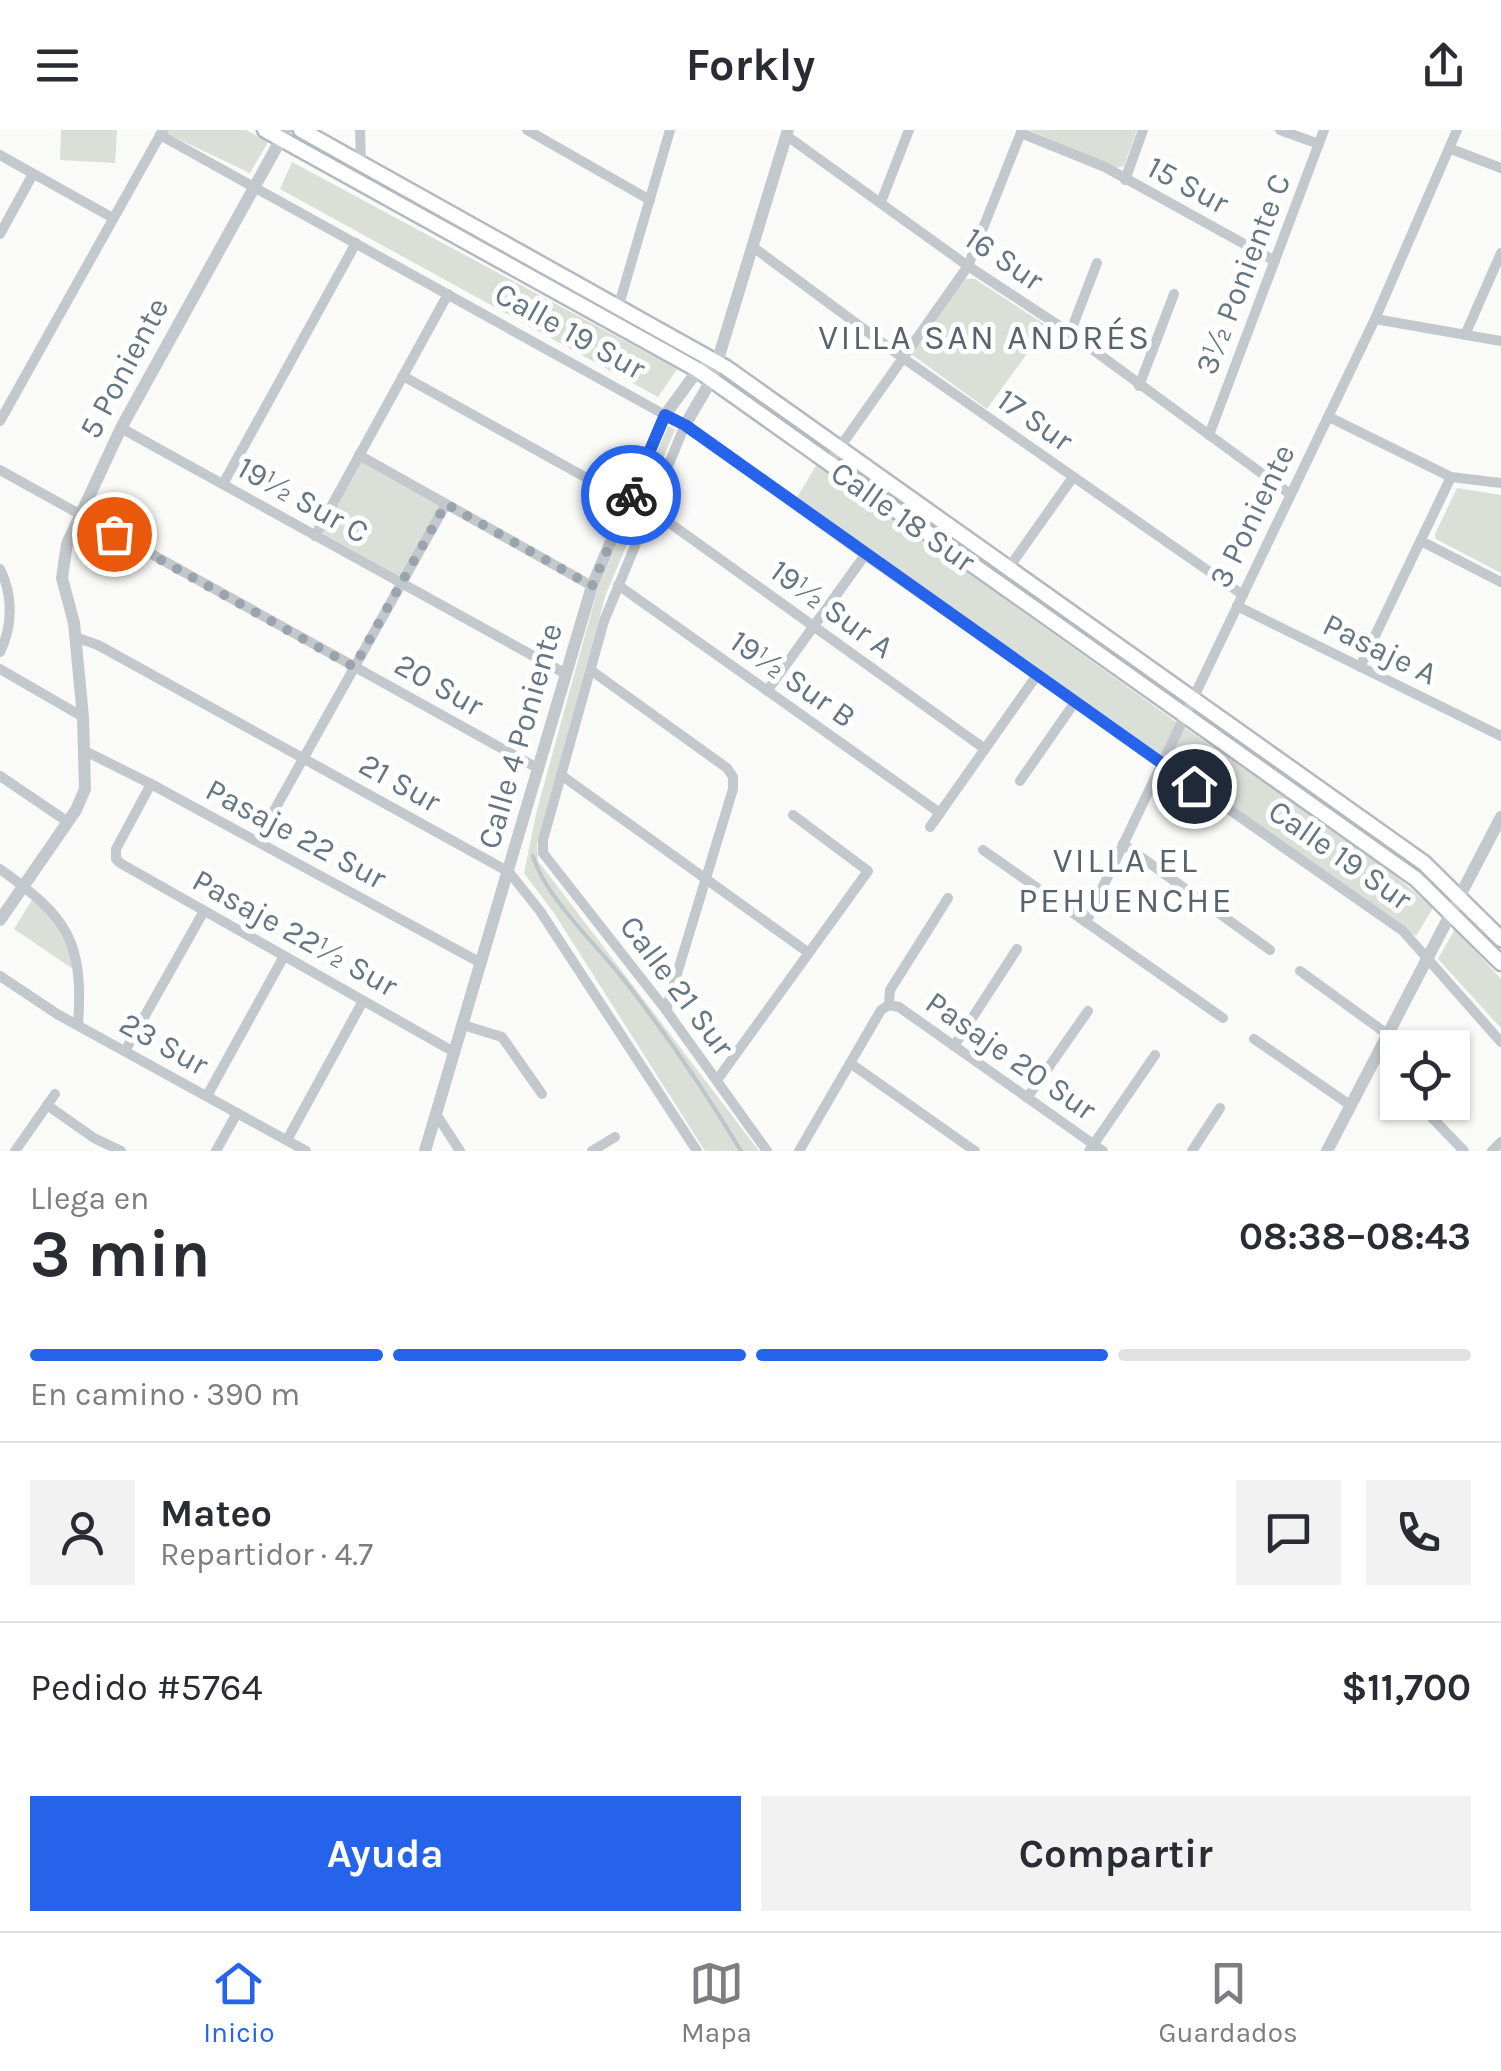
<!DOCTYPE html>
<html lang="es">
<meta charset="utf-8">
<style>
body{margin:0;font-family:Karla,sans-serif;background:#f2f2f3;color:#2b2b33;height:100vh;display:flex;flex-direction:column;font-size:38px;white-space:nowrap}
*{box-sizing:border-box;margin:0}
p{font-size:32px;color:#7c7c81}
.icon{flex:none;width:55px;height:55px;fill:none;stroke:currentColor;stroke-width:2;stroke-linecap:round;stroke-linejoin:round}
.map{position:relative;height:1021px;overflow:hidden}
.sheet{display:flex;flex-direction:column;background:#fff;flex:1}
.sheet>*{flex:none}
.controls{position:absolute;left:1380px;top:900px;display:grid;gap:20px}
.controls a{display:grid;place-items:center;width:90px;height:90px;border-radius:0px;background:#fff;box-shadow:0 2px 8px #0004;font-size:50px}
.pin{position:absolute;display:grid;place-items:center;width:85px;height:85px;color:#fff;margin:-42px;border:5px solid #fff;border-radius:50%;box-shadow:0 2px 10px #0007}
.courier{position:absolute;display:grid;place-items:center;width:100px;height:100px;margin:-50px;border:8px solid #2563eb;border-radius:50%;background:#fff;color:#222;box-shadow:0 2px 12px #0007}
.summary em{font-style:normal;font-weight:700}
.summary div{display:flex;flex-direction:column-reverse}
.summary{display:flex;align-items:center;justify-content:space-between;height:170px;padding:0 30px}
h1{font-size:65px;font-weight:700;line-height:75px}
.bar{display:grid;grid-template-columns:repeat(4,1fr);gap:15px 10px;align-content:center;height:120px;padding:0 30px}
.bar i{height:12px;border-radius:8px;background:#e1e1e2}
.bar .current{background:#2563eb}
.bar p{grid-column:span 4}
.line{display:flex;align-items:center;gap:25px;padding:0 30px;border-top:2px solid #e1e1e2}
.line div{flex:1}
.round{display:grid;place-items:center;flex:none;width:105px;height:105px;border-radius:0px;background:#f2f2f3}
.action{display:flex;gap:20px;margin-top:auto;padding:20px 30px}
.action a{flex:1;height:115px;border-radius:0px;background:#2563eb;color:#fff;font-size:40px;font-weight:700;line-height:115px;text-align:center}
.action a+a{background:#f2f2f3;color:#2b2b33}
header{display:flex;justify-content:space-between;align-items:center;height:130px;padding:0 30px;background:#fff;font-size:45px;font-weight:700}
.menu{display:flex;justify-content:space-around;align-items:center;height:140px;border-top:2px solid #e1e1e2;background:#fff;font-size:28px;color:#7c7c81}
.menu a{display:grid;justify-items:center;gap:5px}
.menu .current{color:#2563eb}
.map>svg:first-child{display:block}
</style>
<header><svg class="icon" aria-label="menu" viewBox="0 0 24 24"><path d="M4 6h16M4 12h16M4 18h16"/></svg>Forkly<svg class="icon" aria-label="share" viewBox="0 0 24 24"><path d="M12 15V3M7 8l5-5 5 5M5 13v7h14v-7"/></svg></header>
<div class="map">
<svg width="1501" height="1021" viewBox="0 0 1501 1021">
<rect width="100%" height="100%" fill="#fafaf8"/>
<g fill="#dadfd7">
<polygon points="61,0 117,0 115,33 60,30"/>
<polygon points="159,0 246,0 268,12 250,43"/>
<polygon points="1029,0 1137,0 1124,36 1116,38"/>
<polygon points="292,32 677,239 658,267 280,59"/>
<polygon points="964,149 975,149 1047,196 987,279 911,224"/>
<polygon points="668,296 675,300 606,464 537,714 538,731 759,1021 705,1021 554,783 524,743 537,680 598,458"/>
<polygon points="362,327 445,373 403,448 320,402"/>
<polygon points="817,334 1172,589 1378,731 1433,778 1416,806 934,465 918,459 897,440 796,369"/>
<polygon points="1457,358 1501,365 1501,443 1436,409 1435,404"/>
<path d="M32 770C61 793 70 802 73 839L14 799Z"/>
<polygon points="1455,799 1501,849 1501,898 1438,829"/>
</g>
<g fill="none" stroke-linecap="round" stroke-linejoin="round">
<path stroke="#bbc7cb" stroke-width="4" d="M533 726C545 768 601 819 628 855 669 908 707 964 741 1021"/>
</g>
<polygon fill="#aab3b9" stroke="#dcdcda" stroke-width="2.5" points="90,406 109,417 101,432 81,421"/>
<g fill="none" stroke-linecap="round" stroke-linejoin="round">
<defs>
<g id="secondary">
<polyline points="265,0 698,240 1416,749 1501,833"/>
<polyline points="301,0 725,237 1424,733 1501,809"/>
</g>
</defs>
<use href="#secondary" stroke="#b3babf" stroke-width="19"/>
<g stroke="#c3c8cc" stroke-width="10">
<polyline points="360,0 361,33"/>
<polyline points="527,0 650,70"/>
<polyline points="1280,0 1319,14"/>
<polyline points="1021,3 1105,37 1275,131"/>
<polyline points="160,5 665,285"/>
<polyline points="787,6 968,136 1070,203 1290,364"/>
<polyline points="1451,19 1501,38"/>
<polyline points="0,25 113,88"/>
<polyline points="1125,50 1143,0"/>
<polyline points="881,72 909,0"/>
<polyline points="0,104 33,44"/>
<polyline points="753,117 903,228 1243,465"/>
<polyline points="618,178 670,0"/>
<polyline points="1375,189 1501,211"/>
<polyline points="1070,203 1097,133"/>
<polyline points="1465,205 1501,123"/>
<polyline points="403,246 628,371"/>
<polyline points="1139,256 1174,164"/>
<polyline points="1329,287 1451,347 1501,353"/>
<polyline points="0,291 163,0"/>
<polyline points="121,298 566,544"/>
<polyline points="1209,305 1324,0"/>
<polyline points="359,325 592,456"/>
<polyline points="828,334 968,136 1022,0"/>
<polyline points="0,340 539,639"/>
<polyline points="223,354 356,113"/>
<polyline points="650,379 985,619"/>
<polyline points="315,406 448,164"/>
<polyline points="1423,412 1501,452"/>
<path d="M0 439C13 465 13 496 0 522"/>
<polyline points="1008,439 1073,347"/>
<polyline points="618,455 940,683"/>
<polyline points="1237,476 1501,606"/>
<polyline points="75,507 98,515 509,742 540,781 697,1021"/>
<polyline points="1360,537 1451,347"/>
<polyline points="0,539 83,587"/>
<polyline points="592,541 727,638 733,647 733,659 666,880"/>
<polyline points="767,561 865,425"/>
<polyline points="85,621 151,654 481,833"/>
<polyline points="561,645 809,823"/>
<polyline points="0,646 68,692"/>
<polyline points="1020,651 1075,572"/>
<polyline points="151,654 116,719 116,729 120,733 454,922"/>
<polyline points="930,697 1037,545"/>
<polyline points="257,711 446,374"/>
<polyline points="1123,714 1270,820"/>
<polyline points="983,720 1223,888"/>
<path d="M0 739C67 787 84 810 78 895"/>
<polyline points="1086,792 1375,189 1457,0"/>
<polyline points="1300,841 1387,904"/>
<polyline points="0,846 57,884 306,1021"/>
<polyline points="889,875 899,877 1103,1021"/>
<polyline points="463,895 502,907 542,964"/>
<polyline points="1254,909 1350,975"/>
<polyline points="954,916 1017,819"/>
<polyline points="125,921 204,781"/>
<polyline points="850,933 975,1021"/>
<polyline points="717,950 868,741 793,685"/>
<polyline points="207,966 284,826"/>
<polyline points="1027,968 1088,881"/>
<polyline points="1418,973 1464,1021"/>
<polyline points="47,975 94,1008 121,1021"/>
<polyline points="436,984 460,1021"/>
<polyline points="287,1010 363,871"/>
<polyline points="15,1021 55,964"/>
<polyline points="216,1021 237,983"/>
<polyline points="592,1021 615,1007"/>
<polyline points="767,1021 666,880 543,723 543,710 604,491 685,295 865,425 1403,801 1501,912"/>
<polyline points="799,1021 881,880 889,875 890,860 948,768"/>
<polyline points="1089,1021 1155,925"/>
<polyline points="1192,1021 1220,978"/>
<polyline points="1492,1021 1501,1012"/>
</g>
<g stroke="#c3c8cc" stroke-width="12">
<polyline points="665,285 685,295 712,249 788,0"/>
<polyline points="0,790 76,680 85,659 83,587 74,493 62,448 67,414 121,298 286,0"/>
<polyline points="425,1021 592,456 665,285 698,240 717,233"/>
<polyline points="1327,1021 1501,687"/>
</g>
<use href="#secondary" stroke="#fff" stroke-width="14"/>
</g>
<g fill="none" stroke-linecap="round" stroke-linejoin="round">
<polyline stroke="#99a4ac" stroke-width="10" stroke-dasharray="0 18" points="114,404 354,537 446,374 592,456 631,365"/>
<polyline stroke="#2563eb" stroke-width="12" points="631,365 665,285 685,295 1194,656"/>
</g>
<g text-anchor="middle" dominant-baseline="central" stroke-width="10" stroke-linejoin="round" paint-order="stroke">
<g font-size="32" fill="#657683" stroke="#fff">
<text transform="translate(1188 55) rotate(28)">15 Sur</text>
<text transform="translate(1004 129) rotate(34)">16 Sur</text>
<text transform="translate(1243 144) rotate(-69)">3½ Poniente C</text>
<text transform="translate(570 201) rotate(29)">Calle 19 Sur</text>
<text transform="translate(124 238) rotate(-62)">5 Poniente</text>
<text transform="translate(1035 290) rotate(35)">17 Sur</text>
<text transform="translate(303 370) rotate(29)">19½ Sur C</text>
<text transform="translate(1252 386) rotate(-64)">3 Poniente</text>
<text transform="translate(903 387) rotate(35)">Calle 18 Sur</text>
<text transform="translate(832 479) rotate(36)">19½ Sur A</text>
<text transform="translate(1380 519) rotate(26)">Pasaje A</text>
<text transform="translate(793 549) rotate(35)">19½ Sur B</text>
<text transform="translate(439 555) rotate(29)">20 Sur</text>
<text transform="translate(520 606) rotate(-74)">Calle 4 Poniente</text>
<text transform="translate(400 653) rotate(29)">21 Sur</text>
<text transform="translate(296 704) rotate(28)">Pasaje 22 Sur</text>
<text transform="translate(1340 725) rotate(35)">Calle 19 Sur</text>
<text transform="translate(295 803) rotate(29)">Pasaje 22½ Sur</text>
<text transform="translate(677 856) rotate(53)">Calle 21 Sur</text>
<text transform="translate(164 914) rotate(29)">23 Sur</text>
<text transform="translate(1011 926) rotate(35)">Pasaje 20 Sur</text>
</g>
<g font-size="35" letter-spacing="2.5" fill="#57646e" stroke="#fff">
<text x="985" y="207">VILLA SAN ANDRÉS</text>
<text x="1126" y="730">VILLA EL<tspan x="1126" dy="40">PEHUENCHE</tspan></text>
</g>
</g>
</svg>
<div class="controls">
<a><svg class="icon" aria-label="locate" viewBox="0 0 24 24"><circle cx="12" cy="12" r="6"/><path d="M12 2v4M12 18v4M2 12h4M18 12h4"/></svg></a>
</div>
<div class="pin" style="left:114px;top:404px;background:#ea580c"><svg class="icon" aria-label="bag" viewBox="0 0 24 24"><path d="M5 8h14l-1 12H6zM9 8a3 3 0 0 1 6 0"/></svg></div>
<div class="pin" style="left:1194px;top:656px;background:#1f2937"><svg class="icon" aria-label="home" viewBox="0 0 24 24"><path d="M3 11l9-7 9 7M6 9v11h12V9"/></svg></div>
<div class="courier" style="left:631px;top:365px"><svg class="icon" aria-label="bike" viewBox="0 0 24 24"><circle cx="6" cy="16" r="4"/><circle cx="18" cy="16" r="4"/><path d="M6 16l4-8h5l3 8M10 8l3 8H6M13 5h3"/></svg></div>
</div>
<section class="sheet">
<div class="summary"><div><h1>3 min</h1><p>Llega en</p></div><em>08:38–08:43</em></div>
<div class="bar"><i class="current"></i><i class="current"></i><i class="current"></i><i></i><p>En camino · 390 m</p></div>
<div class="line" style="height:180px"><a class="round"><svg class="icon" aria-label="person" viewBox="0 0 24 24"><circle cx="12" cy="8" r="4"/><path d="M4 21q1-7 8-7t8 7"/></svg></a><div><b>Mateo</b><p>Repartidor · 4.7</p></div><a class="round"><svg class="icon" aria-label="chat" viewBox="0 0 24 24"><path d="M4 5h16v11H9l-5 4z"/></svg></a><a class="round"><svg class="icon" aria-label="phone" viewBox="0 0 24 24"><path d="M5 4h4l2 5-3 2q2 4 5 5l2-3 5 2v4C11 20 4 13 5 4z"/></svg></a></div>
<div class="line" style="height:130px"><div>Pedido #5764</div><b>$11,700</b></div>
<div class="action"><a>Ayuda</a><a>Compartir</a></div>
</section>
<nav class="menu">
<a class="current"><svg class="icon" aria-label="home" viewBox="0 0 24 24"><path d="M3 11l9-7 9 7M6 9v11h12V9"/></svg>Inicio</a>
<a><svg class="icon" aria-label="map" viewBox="0 0 24 24"><path d="M3 6l6-2 6 2 6-2v14l-6 2-6-2-6 2zM9 4v14M15 6v14"/></svg>Mapa</a>
<a><svg class="icon" aria-label="saved" viewBox="0 0 24 24"><path d="M7 4h10v16l-5-4-5 4z"/></svg>Guardados</a>
</nav>
